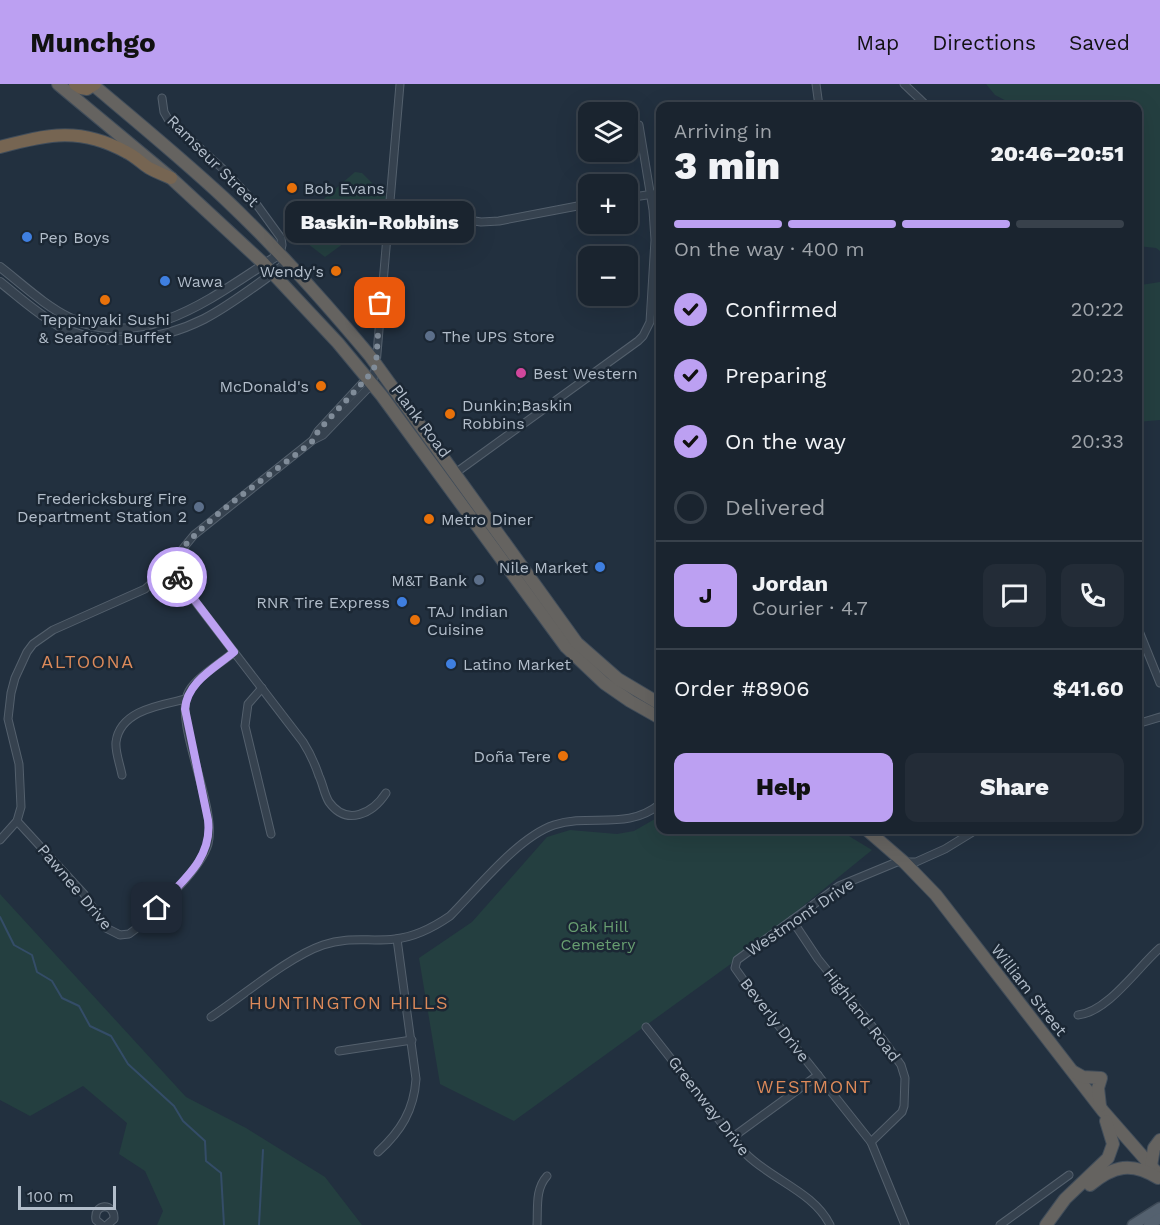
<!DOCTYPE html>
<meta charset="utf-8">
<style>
body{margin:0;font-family:"Work Sans",sans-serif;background:#232c37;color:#f1f3f6;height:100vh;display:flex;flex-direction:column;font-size:22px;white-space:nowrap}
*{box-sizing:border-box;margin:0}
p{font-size:20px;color:#9fa4aa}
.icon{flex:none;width:33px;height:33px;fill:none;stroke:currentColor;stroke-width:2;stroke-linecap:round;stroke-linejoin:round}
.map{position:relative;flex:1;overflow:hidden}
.panel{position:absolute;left:656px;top:18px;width:486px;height:732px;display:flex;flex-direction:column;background:#1a242f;border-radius:12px;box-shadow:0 6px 24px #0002,0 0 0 2px #38414b}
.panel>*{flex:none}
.tools{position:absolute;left:578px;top:18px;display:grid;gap:12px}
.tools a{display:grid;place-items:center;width:60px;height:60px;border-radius:12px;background:#1a242f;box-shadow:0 6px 24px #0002,0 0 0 2px #38414b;font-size:30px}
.scale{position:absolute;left:18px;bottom:15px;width:98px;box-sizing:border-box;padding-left:6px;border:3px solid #b2bdca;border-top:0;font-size:16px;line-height:21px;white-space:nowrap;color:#b2bdca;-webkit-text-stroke:4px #1b2734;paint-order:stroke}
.pin{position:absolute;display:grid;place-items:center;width:51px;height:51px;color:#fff;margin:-26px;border-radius:12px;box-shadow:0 3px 9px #0006}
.courier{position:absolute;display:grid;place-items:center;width:60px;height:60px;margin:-30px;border:4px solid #bca0f2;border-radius:50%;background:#fff;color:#222;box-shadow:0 2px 8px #0007}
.bubble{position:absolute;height:42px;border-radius:12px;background:#1a242f;box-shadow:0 6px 24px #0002,0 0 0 2px #38414b;font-size:20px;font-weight:800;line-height:42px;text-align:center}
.overview em{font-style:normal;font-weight:800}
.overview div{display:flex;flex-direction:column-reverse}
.overview{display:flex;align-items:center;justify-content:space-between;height:102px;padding:0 18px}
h1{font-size:39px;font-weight:800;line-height:45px}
.bar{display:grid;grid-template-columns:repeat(4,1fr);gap:9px 6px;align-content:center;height:72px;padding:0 18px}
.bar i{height:8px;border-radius:4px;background:#38414b}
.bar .on{background:#bca0f2}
.bar p{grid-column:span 4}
.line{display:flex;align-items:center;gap:15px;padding:0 18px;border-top:2px solid #38414b}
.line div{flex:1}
.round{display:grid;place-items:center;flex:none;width:63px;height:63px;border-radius:12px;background:#232c37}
ol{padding:0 18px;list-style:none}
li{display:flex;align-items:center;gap:18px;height:66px}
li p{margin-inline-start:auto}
li .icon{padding:6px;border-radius:50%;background:#bca0f2;color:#111;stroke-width:4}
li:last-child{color:#9fa4aa}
li i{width:33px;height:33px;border:3px solid #38414b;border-radius:50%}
.primary-button{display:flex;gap:12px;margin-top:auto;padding:12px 18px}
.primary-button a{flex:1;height:69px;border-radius:12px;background:#bca0f2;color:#111;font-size:24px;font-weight:800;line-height:69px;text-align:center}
.primary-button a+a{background:#232c37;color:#f1f3f6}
header{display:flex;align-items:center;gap:36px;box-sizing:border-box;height:84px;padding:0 30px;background:#bca0f2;color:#111}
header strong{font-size:28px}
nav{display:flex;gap:33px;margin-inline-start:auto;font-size:21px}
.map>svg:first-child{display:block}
</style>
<header>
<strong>Munchgo</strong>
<nav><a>Map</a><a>Directions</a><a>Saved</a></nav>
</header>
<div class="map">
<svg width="1160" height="1141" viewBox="0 0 1160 1141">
<rect width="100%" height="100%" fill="#22303f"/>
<g fill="#243f40">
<polygon points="986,0 1160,0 1160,167 1156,164 1137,162 1137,22 1016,22 995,11"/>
<polygon points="355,88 362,89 387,114 383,146 377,152 366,143 325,173 299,153 290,158 283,150"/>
<polygon points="1160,198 1160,336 1137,338 1137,229 1141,201"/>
<polygon points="660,732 660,746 839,746 872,766 739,874 514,1037 440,1000 419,874 472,838 547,753 570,746 617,750 634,747"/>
<polygon points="0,810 186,1013 246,1044 325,1093 362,1141 157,1141 163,1127 145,1087 119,1070 127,1039 83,1002 30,1032 0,1016"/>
</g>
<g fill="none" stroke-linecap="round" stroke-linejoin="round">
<g stroke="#344d68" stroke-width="2">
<polyline points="0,833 14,861 32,871 37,888 52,897 62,914 79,922 90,942 111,952 128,980 174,1022 183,1037 205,1057 206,1077 221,1089 224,1141"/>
<polyline points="259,1141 263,1066"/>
</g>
<defs>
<g id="minor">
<polyline points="816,0 819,22"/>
<polyline points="904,0 927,22"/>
<polyline points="162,14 164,28 168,35 224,86 257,121 281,154 282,161 280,170"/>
<polyline points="627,114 660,109"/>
<polyline points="390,124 481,138 499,137 588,120"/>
<polyline points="313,356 318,347 368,293"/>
<polyline points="454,390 638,257 643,252 650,238 655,156 653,126 639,41"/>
<path d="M168 482 303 658C310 669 315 680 319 692 323 700 324 710 329 718 347 743 373 729 386 709"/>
<polyline points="1137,542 1160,599"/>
<polyline points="262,604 248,620 245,642 271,750"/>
<polyline points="1137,640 1160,633"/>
<path d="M122 691C120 680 115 668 116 658 120 626 161 621 186 615"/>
<path d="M17 737 84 810 106 844 120 851 129 850 137 844C156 826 201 785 208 760 218 723 172 637 189 607 197 593 221 579 234 568"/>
<polyline points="0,756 17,737 21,723 19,680 8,635 11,609 15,594 27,568 33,560 53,546 145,505 162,490 194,451 313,356 323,351 372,300 376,281 400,0"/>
<polyline points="792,836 818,875 884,957 901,981 905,994 904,1022 902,1028 871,1058"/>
<path d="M1078 931C1108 928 1138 883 1160 864"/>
<path d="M211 933C243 912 288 873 323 861 349 852 370 858 395 855 415 853 434 843 450 832 477 805 518 753 554 741 591 729 627 747 660 720"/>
<path d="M646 943 746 1070C772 1096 814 1108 830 1141"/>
<polyline points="339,967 412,956"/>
<polyline points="733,1053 818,991"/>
<path d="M378 1068C401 1047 414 1026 416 995L397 855"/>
<path d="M102 1141 96 1136C93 1119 115 1118 114 1135L107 1141"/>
<path d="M537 1141C538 1124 535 1105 547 1092"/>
<polyline points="905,1141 871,1058 752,908 735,884 737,876 839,802 897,778 916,778 945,765 976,746"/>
<polyline points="1000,1141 1069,1091"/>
</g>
<g id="tertiary">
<path d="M0 183C22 200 45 222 70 234 147 270 219 208 280 170"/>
<path d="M0 198C19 213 37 230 59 242 104 265 160 257 204 235 233 220 260 198 287 179"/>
</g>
<g id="primary">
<polyline points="1133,1141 1160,1124"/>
<polyline points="1149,1141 1160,1134"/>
</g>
<g id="trunk">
<polyline points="58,0 171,94 264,180 338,259 382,312 566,563 604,599 630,617 660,634"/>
<path d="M92 0C136 37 181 74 224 114 276 163 324 217 370 272L577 559 618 595 660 620"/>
<polyline points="867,746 905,779 936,811 1103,1027 1160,1092"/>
<polyline points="1074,988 1083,993 1101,994 1098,1004 1100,1022"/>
<polyline points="1151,1082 1154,1064 1160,1056"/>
<path d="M1090 1101C1114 1081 1132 1078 1158 1094"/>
<polyline points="1046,1141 1065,1115 1108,1074 1113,1060 1106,1037"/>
</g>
<g id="motorway">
<polyline points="75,0 81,4 87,5 95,0"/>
<path d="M0 63C48 50 81 43 126 68 135 72 141 79 149 84 156 88 164 91 171 94"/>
</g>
</defs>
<use href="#minor" stroke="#54606d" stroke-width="9"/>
<use href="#tertiary" stroke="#54606d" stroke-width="10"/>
<use href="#primary" stroke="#3f4b58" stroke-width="13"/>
<use href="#trunk" stroke="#414d5a" stroke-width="14"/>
<use href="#motorway" stroke="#414d5a" stroke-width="14"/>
<use href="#minor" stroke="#36424f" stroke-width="7"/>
<use href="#tertiary" stroke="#36424f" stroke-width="8"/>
<use href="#primary" stroke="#54616f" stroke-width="10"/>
<use href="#trunk" stroke="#656360" stroke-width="12"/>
<use href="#motorway" stroke="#766552" stroke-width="12"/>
</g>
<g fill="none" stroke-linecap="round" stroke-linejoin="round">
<path stroke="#808c99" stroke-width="6" stroke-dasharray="0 10.8" d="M177 493 168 482C206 430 265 397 314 356L318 347 367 294 376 281 380 219"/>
<path stroke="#bca0f2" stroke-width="8" d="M157 824C181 798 213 775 208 736L185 625C187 598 215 584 234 568L177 493"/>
</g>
<g fill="#e8710a" stroke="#1b2734" stroke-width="2">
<circle cx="292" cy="104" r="6"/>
<circle cx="336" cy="187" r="6"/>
<circle cx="105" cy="216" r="6"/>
<circle cx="321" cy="302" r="6"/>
<circle cx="450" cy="330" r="6"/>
<circle cx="429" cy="435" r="6"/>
<circle cx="415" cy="536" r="6"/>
<circle cx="563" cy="672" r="6"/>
</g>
<g fill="#3f7fe0" stroke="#1b2734" stroke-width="2">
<circle cx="27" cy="153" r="6"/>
<circle cx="165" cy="197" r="6"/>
<circle cx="600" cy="483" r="6"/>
<circle cx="402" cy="518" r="6"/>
<circle cx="451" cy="580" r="6"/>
</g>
<g fill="#5c6f8a" stroke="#1b2734" stroke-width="2">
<circle cx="430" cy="252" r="6"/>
<circle cx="199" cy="423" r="6"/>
<circle cx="479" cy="496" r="6"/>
</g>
<circle fill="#d1479c" stroke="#1b2734" stroke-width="2" cx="521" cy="289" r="6"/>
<g text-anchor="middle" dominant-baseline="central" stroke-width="5" stroke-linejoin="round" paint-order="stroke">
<g font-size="16" fill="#b2bdca" stroke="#1b2734">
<text transform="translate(213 77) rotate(45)">Ramseur Street</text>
<text transform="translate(421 337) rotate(53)">Plank Road</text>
<text transform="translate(75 803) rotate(50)">Pawnee Drive</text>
<text transform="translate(800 833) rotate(-34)">Westmont Drive</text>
<text transform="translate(1029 906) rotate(52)">William Street</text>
<text transform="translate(862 931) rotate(52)">Highland Road</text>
<text transform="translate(775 936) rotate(52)">Beverly Drive</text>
<text transform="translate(709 1022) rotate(52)">Greenway Drive</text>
</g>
<g font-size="16" fill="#b2bdca" stroke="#1b2734" text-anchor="start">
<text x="304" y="104">Bob Evans</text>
<text x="39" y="153">Pep Boys</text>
<text x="324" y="187" text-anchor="end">Wendy's</text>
<text x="177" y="197">Wawa</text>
<text x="105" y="235" text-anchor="middle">Teppinyaki Sushi<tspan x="105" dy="18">&amp; Seafood Buffet</tspan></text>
<text x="442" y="252">The UPS Store</text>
<text x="533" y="289">Best Western</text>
<text x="309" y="302" text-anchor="end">McDonald's</text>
<text x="462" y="321">Dunkin;Baskin<tspan x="462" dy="18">Robbins</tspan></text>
<text x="187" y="414" text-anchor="end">Fredericksburg Fire<tspan x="187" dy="18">Department Station 2</tspan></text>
<text x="441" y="435">Metro Diner</text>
<text x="588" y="483" text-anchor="end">Nile Market</text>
<text x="467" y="496" text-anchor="end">M&amp;T Bank</text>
<text x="390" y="518" text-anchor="end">RNR Tire Express</text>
<text x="427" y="527">TAJ Indian<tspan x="427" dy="18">Cuisine</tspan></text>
<text x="463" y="580">Latino Market</text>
<text x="551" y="672" text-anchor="end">Doña Tere</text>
</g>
<g font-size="16" fill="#679d70" stroke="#1b2734">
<text x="598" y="842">Oak Hill<tspan x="598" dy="18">Cemetery</tspan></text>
</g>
<g font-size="18" letter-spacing="1.5" fill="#dd8a5a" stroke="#1b2734">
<text x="88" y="577">ALTOONA</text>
<text x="349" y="918">HUNTINGTON HILLS</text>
<text x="814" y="1002">WESTMONT</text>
</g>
</g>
</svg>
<div class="tools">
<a><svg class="icon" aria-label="layers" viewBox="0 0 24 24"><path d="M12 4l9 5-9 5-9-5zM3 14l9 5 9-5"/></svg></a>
<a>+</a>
<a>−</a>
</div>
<div class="scale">100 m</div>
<div class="pin" style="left:380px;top:219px;background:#ea580c"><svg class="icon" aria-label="bag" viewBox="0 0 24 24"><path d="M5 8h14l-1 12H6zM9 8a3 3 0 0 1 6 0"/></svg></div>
<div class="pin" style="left:157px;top:824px;background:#1f2937"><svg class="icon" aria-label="home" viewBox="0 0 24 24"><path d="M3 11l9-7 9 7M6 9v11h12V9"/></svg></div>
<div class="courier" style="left:177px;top:493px"><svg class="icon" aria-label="bike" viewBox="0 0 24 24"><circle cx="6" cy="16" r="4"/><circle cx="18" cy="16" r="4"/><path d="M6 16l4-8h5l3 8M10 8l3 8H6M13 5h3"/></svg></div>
<div class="bubble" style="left:285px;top:117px;width:189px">Baskin-Robbins</div>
<section class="panel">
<div class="overview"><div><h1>3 min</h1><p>Arriving in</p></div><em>20:46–20:51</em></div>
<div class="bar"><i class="on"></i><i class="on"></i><i class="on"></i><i></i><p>On the way · 400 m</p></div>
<ol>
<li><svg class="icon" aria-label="check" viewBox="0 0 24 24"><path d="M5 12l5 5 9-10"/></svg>Confirmed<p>20:22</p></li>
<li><svg class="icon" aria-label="check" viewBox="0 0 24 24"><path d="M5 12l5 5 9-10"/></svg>Preparing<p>20:23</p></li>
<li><svg class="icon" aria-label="check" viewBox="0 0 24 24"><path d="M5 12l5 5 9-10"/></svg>On the way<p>20:33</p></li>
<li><i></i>Delivered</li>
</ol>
<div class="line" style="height:108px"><b class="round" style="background:#bca0f2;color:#111">J</b><div><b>Jordan</b><p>Courier · 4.7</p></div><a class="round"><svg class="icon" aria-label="chat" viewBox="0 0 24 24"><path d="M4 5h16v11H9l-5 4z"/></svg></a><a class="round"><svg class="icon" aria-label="phone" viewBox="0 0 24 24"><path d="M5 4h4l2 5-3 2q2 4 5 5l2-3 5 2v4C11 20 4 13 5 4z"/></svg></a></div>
<div class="line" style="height:78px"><div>Order #8906</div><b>$41.60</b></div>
<div class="primary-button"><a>Help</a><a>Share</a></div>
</section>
</div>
